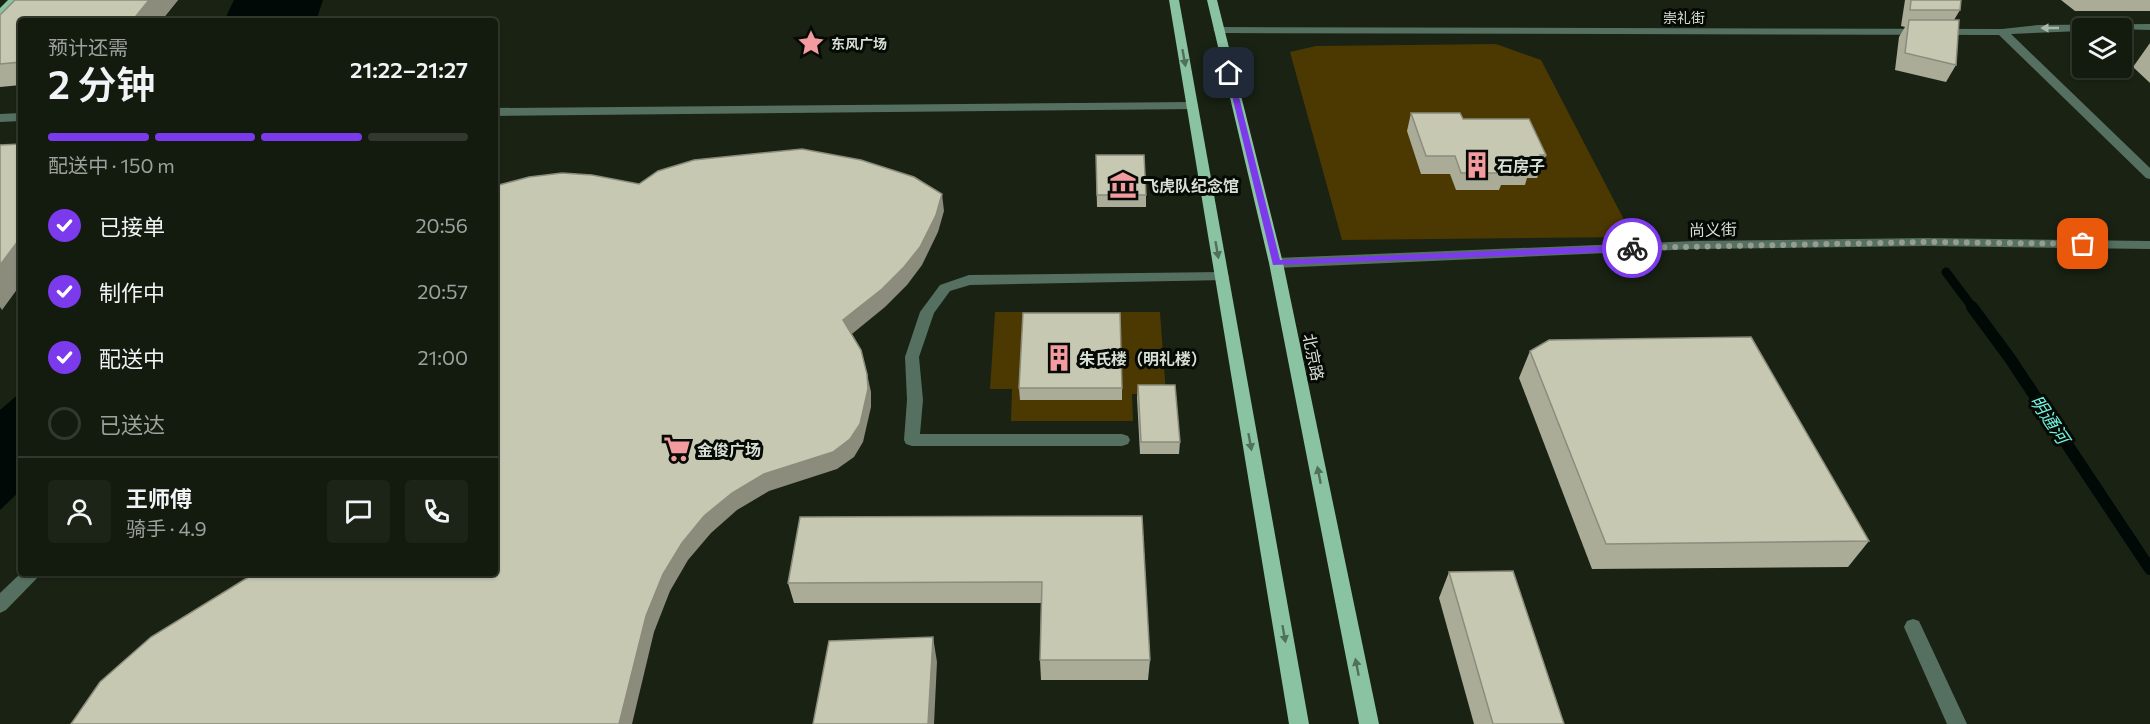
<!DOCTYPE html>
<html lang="zh">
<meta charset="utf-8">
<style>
body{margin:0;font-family:Commissioner,"Noto Sans SC",sans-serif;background:#1c2317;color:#f1f3f6;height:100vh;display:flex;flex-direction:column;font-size:22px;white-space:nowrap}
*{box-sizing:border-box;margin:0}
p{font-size:20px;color:#9da19e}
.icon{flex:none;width:33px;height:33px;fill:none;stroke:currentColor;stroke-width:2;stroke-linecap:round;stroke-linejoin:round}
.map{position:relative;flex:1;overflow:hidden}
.drawer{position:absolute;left:18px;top:18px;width:480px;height:558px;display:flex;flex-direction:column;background:#131a0e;border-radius:6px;box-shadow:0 2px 4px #0004,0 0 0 2px #32382e}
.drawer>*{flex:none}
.buttons{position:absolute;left:2072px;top:18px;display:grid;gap:12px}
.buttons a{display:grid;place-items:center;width:60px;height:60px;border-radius:6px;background:#131a0e;box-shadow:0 2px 4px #0004,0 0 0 2px #32382e;font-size:30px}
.pin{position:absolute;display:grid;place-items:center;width:51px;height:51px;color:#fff;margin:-26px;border-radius:12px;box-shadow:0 3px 9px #0006}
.courier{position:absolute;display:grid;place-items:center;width:60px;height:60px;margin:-30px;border:4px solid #7c3aed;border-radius:50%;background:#fff;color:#222;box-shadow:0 2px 8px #0007}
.head em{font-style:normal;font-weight:600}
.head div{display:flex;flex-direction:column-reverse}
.head{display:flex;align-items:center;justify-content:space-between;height:102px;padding:0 30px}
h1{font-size:39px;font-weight:600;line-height:45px}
.bar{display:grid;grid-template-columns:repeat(4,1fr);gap:9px 6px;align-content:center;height:72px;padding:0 30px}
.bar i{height:8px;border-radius:4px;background:#32382e}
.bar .current{background:#7c3aed}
.bar p{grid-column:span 4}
.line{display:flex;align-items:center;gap:15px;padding:0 30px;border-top:2px solid #32382e}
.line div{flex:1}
.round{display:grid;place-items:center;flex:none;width:63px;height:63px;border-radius:6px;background:#1c2317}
ol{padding:0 30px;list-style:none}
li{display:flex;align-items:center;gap:18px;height:66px}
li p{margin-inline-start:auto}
li .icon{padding:6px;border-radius:50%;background:#7c3aed;color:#fff;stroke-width:4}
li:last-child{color:#9da19e}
li i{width:33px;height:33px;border:3px solid #32382e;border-radius:50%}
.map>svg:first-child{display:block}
</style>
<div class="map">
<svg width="2150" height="724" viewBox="0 0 2150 724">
<rect width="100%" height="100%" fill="#192213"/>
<g fill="#4c3901">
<polygon points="1496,44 1541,60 1633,237 1342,240 1290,52 1316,46"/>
<polygon points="995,312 1160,312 1166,394 1132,394 1133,421 1011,421 1012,389 990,389"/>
</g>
<g fill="#010907">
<polygon points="234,0 323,0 316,21 224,21"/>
<polygon points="21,392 21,490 0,510 0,410"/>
</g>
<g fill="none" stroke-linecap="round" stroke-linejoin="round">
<polyline stroke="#010907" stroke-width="9" points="1946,272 1973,308"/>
<polyline stroke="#010907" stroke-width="12" points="1972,307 2009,357 2150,569"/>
<g fill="#557060" fill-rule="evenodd">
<polygon points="2150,24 2150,30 2082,28 2082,31 2011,34 2150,168 2150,179 2146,178 1999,35 1218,33 1213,30 1218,27 2002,29 2038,25"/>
<polygon points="1193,102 1197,103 1197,109 495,116 495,108"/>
<polygon points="21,113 21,121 0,122 0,114"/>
<polygon points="1927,238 2150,241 2150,249 1927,246 1695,249 1276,268 1269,263 1276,258 1695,241"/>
<polygon points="1222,272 1227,274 1229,277 1227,280 970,285 950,291 934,313 919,357 923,400 920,434 1122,434 1128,436 1130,440 1128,444 1122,446 912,446 906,444 904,440 907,400 905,357 920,312 940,285 969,275"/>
<polygon points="21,573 42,573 6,610 0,613 0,593"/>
<polygon points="1913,619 1919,621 1967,724 1947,724 1904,627 1907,621"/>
</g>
<g fill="#8ac3a1" fill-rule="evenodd">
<polygon points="8,0 19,0 0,17 0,8"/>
<polygon points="1169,0 1179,0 1309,724 1289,724"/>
<polygon points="1207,0 1217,0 1283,263 1379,724 1359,724 1269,263"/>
</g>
</g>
<g fill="#abac98">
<polygon points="15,0 178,0 161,21 21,21 21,85 0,87 0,15"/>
<polygon points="1905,0 1961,0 1960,10 1954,20 1956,65 1946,82 1895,70 1899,37 1905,27 1901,26"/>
<polygon points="2061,0 2150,0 2150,11 2075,11"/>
<polygon points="2150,43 2150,83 2133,67"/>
<polygon points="1411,113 1463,119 1546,155 1540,173 1539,173 1537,178 1527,178 1525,185 1501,185 1499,190 1456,190 1450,174 1421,174 1407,131"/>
<polygon points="1096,167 1146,195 1146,207 1097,207"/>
<polygon points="1530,351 1869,541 1848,567 1592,569 1519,378"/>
<polygon points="1138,385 1180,442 1179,454 1140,454 1137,398"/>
<polygon points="1019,388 1122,388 1122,400 1020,400"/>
<polygon points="1142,516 1150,660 1148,680 1041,680 1040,660 1041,603 794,603 788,583"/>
<polygon points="1449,572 1564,724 1474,724 1439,598"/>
</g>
<g fill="#8b8c7c">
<polygon points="149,0 178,0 161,21 132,21"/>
<polygon points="942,194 944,211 938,232 922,265 907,285 885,307 847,338 843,320"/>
<polygon points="21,237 21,284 2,310 0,307 0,265"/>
<polygon points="867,374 871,392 871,407 863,442 854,457 837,469 769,491 737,510 711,533 688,560 670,591 654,632 632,724 619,724 646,616 663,574 682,543 704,516"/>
<polygon points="933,637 937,662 934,724 928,724"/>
</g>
<g fill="#c7c8b1" stroke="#8b8c7c" stroke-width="1.5">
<polygon points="15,0 149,0 132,21 21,21 21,62 0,64 0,15"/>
<polygon points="1911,0 1961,0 1960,10 1910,10"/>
<polygon points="1909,20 1959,20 1956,65 1905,53"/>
<polygon points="1411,113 1460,113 1463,119 1529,119 1546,155 1540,155 1543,161 1528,161 1531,167 1502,167 1505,173 1461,173 1455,156 1426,156"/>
<polygon points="21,144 21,237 0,265 0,145"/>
<polygon points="802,149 861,160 914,177 942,194 936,215 920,247 904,267 882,289 843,320 861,350 867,374 868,389 860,424 850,439 833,452 764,474 732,493 704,516 682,543 663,574 646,616 619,724 71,724 100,682 151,637 255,573 495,573 495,187 499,185 529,177 562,173 592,175 639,184 658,171 694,160"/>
<polygon points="1096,155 1144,155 1146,195 1097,195"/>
<polygon points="1023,313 1120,313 1122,388 1019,388"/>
<polygon points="1751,337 1869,541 1606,544 1530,351 1549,340"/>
<polygon points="1138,385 1175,385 1180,442 1141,442"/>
<polygon points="1142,516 1150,660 1040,660 1042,582 788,583 800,517"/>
<polygon points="1513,571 1564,724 1493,724 1449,572"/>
<polygon points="933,637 928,724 813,724 829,641"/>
</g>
<defs><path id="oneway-solid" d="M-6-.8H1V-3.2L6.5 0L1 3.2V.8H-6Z" transform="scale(1.5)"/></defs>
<use fill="#aab8ac" href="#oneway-solid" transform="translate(2050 28) rotate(180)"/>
<g fill="#4f705b">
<use href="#oneway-solid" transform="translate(1184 58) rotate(80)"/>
<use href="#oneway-solid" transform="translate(1217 250) rotate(80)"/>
<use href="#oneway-solid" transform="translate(1250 442) rotate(80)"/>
<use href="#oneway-solid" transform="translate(1319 475) rotate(-101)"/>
<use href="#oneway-solid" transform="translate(1284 634) rotate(80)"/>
<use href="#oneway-solid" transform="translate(1357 667) rotate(-101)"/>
</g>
<polygon fill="#7c3aed" points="1226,71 1233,73 1280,260 1632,245 1637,248 1632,251 1273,265"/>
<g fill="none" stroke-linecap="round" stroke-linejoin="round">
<polyline stroke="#959d91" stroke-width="6" stroke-dasharray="0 10.8" points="1632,248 1927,242 2083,244"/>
</g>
<defs>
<symbol id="sight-bare" viewBox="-9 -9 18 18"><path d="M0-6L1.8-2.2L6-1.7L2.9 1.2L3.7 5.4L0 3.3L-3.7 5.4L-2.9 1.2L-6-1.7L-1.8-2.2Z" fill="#f49b9f" stroke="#060a05" stroke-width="2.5" paint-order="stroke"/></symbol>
<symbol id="building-bare" viewBox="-9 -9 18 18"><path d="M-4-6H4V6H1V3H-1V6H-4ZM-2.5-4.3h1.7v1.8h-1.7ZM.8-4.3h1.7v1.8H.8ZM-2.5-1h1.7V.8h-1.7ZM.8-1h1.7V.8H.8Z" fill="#f49b9f" stroke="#060a05" stroke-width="2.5" paint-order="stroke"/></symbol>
<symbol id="museum-bare" viewBox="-9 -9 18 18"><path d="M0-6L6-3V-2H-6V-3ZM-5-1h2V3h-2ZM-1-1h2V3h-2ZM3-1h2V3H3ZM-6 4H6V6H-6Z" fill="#f49b9f" stroke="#060a05" stroke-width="2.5" paint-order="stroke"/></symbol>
<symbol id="supermarket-bare" viewBox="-9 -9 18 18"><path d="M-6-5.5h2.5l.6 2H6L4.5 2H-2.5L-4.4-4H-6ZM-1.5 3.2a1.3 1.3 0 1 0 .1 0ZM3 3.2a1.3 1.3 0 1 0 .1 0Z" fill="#f49b9f" stroke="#060a05" stroke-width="2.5" paint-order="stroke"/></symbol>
</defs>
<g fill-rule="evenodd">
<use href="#sight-bare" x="792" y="24" width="38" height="38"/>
<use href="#building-bare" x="1458" y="146" width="38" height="38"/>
<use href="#museum-bare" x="1104" y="166" width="38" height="38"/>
<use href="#building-bare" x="1040" y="339" width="38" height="38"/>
<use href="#supermarket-bare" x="658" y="430" width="38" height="38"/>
</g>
<g text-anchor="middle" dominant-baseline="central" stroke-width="6" stroke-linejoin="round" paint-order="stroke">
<g font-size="14" fill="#d8dfd5" stroke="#060a05">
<text x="1684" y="17">崇礼街</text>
</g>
<g font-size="14" font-weight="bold" fill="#d8dfd5" stroke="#060a05" text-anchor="start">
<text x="831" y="43">东风广场</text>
</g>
<g font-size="16" font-weight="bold" fill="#d8dfd5" stroke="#060a05" text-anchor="start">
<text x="1497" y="165">石房子</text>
<text x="1143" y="185">飞虎队纪念馆</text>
<text x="1079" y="358">朱氏楼（明礼楼）</text>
<text x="697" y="449">金俊广场</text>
</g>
<g font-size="16" fill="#d8dfd5" stroke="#060a05">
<text transform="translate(1713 229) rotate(-1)">尚义街</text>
<text transform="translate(1314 357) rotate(79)">北京路</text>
</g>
<g font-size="18" font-style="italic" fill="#70f3de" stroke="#060a05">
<text transform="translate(2050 419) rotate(56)">明通河</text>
</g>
</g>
</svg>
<div class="buttons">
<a><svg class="icon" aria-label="layers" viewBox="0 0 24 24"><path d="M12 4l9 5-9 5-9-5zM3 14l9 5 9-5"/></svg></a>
</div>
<div class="pin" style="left:2083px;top:244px;background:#ea580c"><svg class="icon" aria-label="bag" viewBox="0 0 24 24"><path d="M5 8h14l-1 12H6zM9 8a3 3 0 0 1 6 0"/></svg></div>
<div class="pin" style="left:1229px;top:73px;background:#1f2937"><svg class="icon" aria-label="home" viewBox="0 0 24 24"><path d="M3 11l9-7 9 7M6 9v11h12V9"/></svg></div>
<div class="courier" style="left:1632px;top:248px"><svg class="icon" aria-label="bike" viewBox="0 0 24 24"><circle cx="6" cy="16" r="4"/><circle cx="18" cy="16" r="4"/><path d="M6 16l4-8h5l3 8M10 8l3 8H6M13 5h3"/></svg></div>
<section class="drawer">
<div class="head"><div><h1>2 分钟</h1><p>预计还需</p></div><em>21:22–21:27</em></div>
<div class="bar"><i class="current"></i><i class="current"></i><i class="current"></i><i></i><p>配送中 · 150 m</p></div>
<ol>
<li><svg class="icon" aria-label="check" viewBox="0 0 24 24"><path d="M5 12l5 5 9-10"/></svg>已接单<p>20:56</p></li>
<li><svg class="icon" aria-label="check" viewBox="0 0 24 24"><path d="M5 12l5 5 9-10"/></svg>制作中<p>20:57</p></li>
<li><svg class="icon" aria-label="check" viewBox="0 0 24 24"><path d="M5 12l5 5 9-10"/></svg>配送中<p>21:00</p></li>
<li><i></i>已送达</li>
</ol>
<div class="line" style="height:108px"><a class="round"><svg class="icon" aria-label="person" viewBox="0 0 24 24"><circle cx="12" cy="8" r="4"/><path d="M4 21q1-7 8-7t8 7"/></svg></a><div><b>王师傅</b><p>骑手 · 4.9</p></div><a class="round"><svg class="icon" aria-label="chat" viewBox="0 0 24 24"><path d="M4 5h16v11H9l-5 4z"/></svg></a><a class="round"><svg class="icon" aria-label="phone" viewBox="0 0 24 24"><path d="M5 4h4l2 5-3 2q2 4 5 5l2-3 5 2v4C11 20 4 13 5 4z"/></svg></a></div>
</section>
</div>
